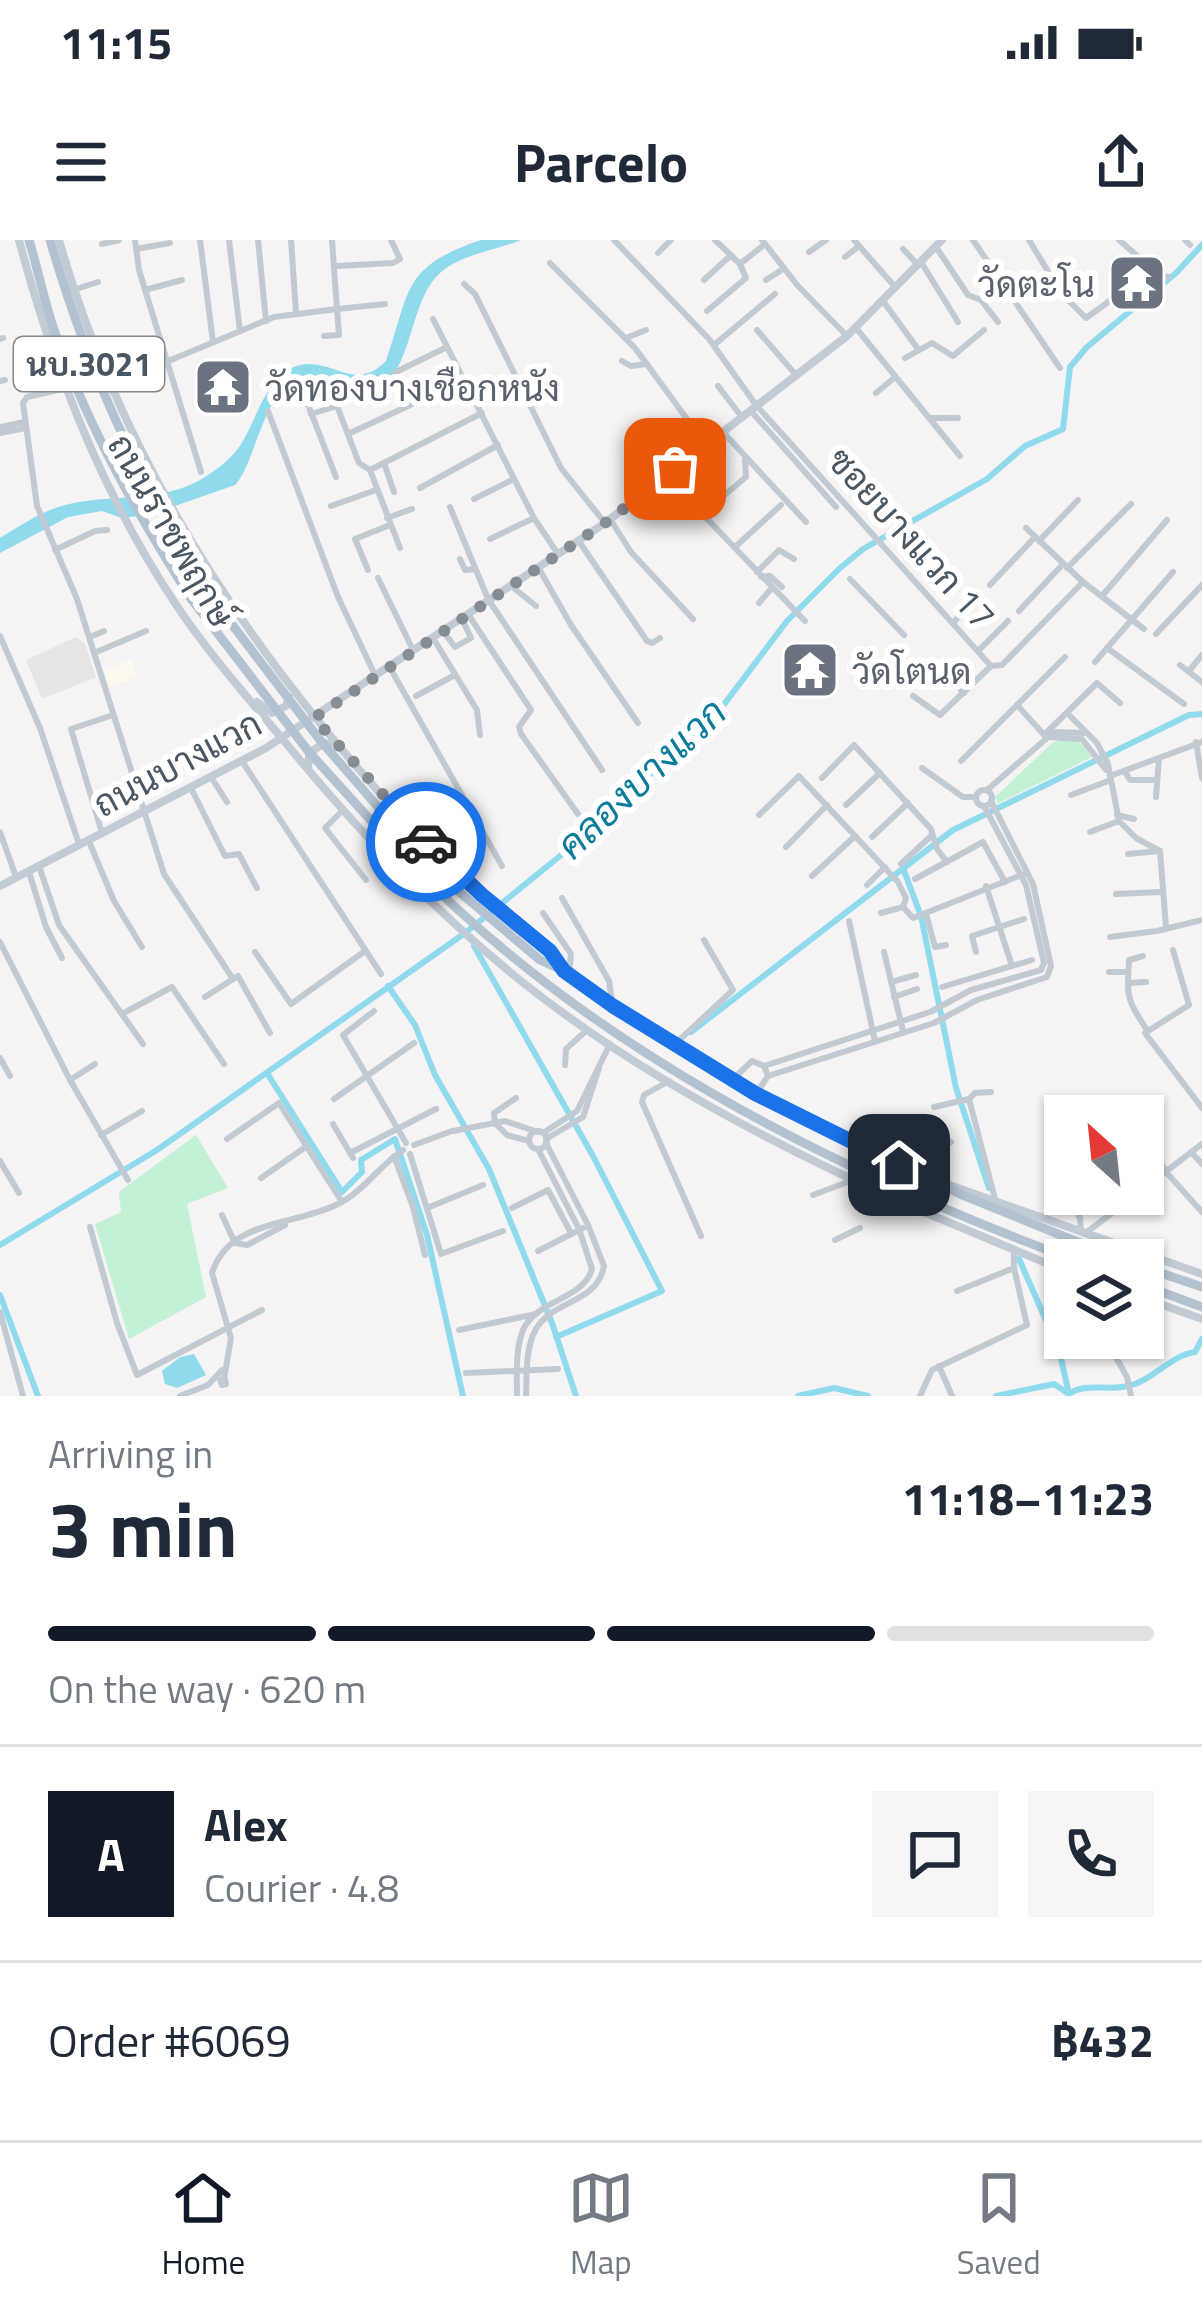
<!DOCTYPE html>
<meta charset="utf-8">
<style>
body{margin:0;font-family:"Titillium Web",Sarabun,sans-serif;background:#f6f6f7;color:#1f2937;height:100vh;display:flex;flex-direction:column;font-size:45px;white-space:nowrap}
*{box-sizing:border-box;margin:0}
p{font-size:39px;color:#747a83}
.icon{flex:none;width:66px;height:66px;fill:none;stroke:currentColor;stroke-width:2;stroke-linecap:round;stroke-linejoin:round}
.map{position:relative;height:1156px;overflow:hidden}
.drawer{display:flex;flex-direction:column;background:#fff;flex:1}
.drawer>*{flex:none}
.needle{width:78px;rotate:333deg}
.buttons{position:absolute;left:1044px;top:855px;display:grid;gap:24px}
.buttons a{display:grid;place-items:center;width:120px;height:120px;border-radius:0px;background:#fff;box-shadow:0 3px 9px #0004;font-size:60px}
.pin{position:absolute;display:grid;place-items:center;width:102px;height:102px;color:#fff;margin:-51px;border-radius:24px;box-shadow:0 6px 18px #0006}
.courier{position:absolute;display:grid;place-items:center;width:120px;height:120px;margin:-60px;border:9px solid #1a73e8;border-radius:50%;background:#fff;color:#222;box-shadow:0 3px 15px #0007}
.headline em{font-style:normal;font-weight:700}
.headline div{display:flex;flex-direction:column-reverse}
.headline{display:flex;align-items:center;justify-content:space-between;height:204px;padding:0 48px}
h1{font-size:78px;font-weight:700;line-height:90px}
.bar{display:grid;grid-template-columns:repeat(4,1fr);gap:18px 12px;align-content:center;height:144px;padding:0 48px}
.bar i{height:15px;border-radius:9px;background:#e0e1e3}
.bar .current{background:#111827}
.bar p{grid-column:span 4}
.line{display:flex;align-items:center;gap:30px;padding:0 48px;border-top:3px solid #e0e1e3}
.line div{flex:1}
.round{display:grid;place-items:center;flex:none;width:126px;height:126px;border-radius:0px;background:#f6f6f7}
.status{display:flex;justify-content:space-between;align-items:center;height:84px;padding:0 60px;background:#fff;direction:ltr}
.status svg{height:33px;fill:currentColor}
header{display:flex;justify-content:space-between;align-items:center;height:156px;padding:0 48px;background:#fff;font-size:54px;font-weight:700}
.dock{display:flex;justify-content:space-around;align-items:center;height:168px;border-top:3px solid #e0e1e3;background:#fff;font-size:33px;color:#747a83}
.dock a{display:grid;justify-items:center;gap:6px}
.dock .current{color:#111827}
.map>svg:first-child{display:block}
</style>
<div class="status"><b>11:15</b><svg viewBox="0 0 49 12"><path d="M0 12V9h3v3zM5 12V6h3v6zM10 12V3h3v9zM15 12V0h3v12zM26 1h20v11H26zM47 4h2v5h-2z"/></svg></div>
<header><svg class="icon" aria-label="menu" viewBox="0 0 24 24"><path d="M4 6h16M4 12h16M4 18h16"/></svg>Parcelo<svg class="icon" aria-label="share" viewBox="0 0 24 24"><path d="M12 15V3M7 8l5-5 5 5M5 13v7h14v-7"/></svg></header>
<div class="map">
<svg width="1202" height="1156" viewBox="0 0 1202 1156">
<rect width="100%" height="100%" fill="#f5f3f3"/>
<polygon fill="#fdf9ef" points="132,420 138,437 110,447 104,429"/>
<polygon fill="#e6e4e5" points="76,397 85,404 96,437 42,459 26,420"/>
<g fill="#c3f1d5">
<polygon points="1066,498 1079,501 1092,517 997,564 995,557 1052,503"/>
<polygon points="196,895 228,948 187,964 206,1057 129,1099 95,984 121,972 119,952"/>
</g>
<g fill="#90daee">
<path d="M481 0H521C495 11 461 14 440 33 411 59 413 120 384 146 355 158 336 140 308 139 264 137 257 223 235 245L152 274 122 278 102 271 68 277 0 313V298C21 285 42 271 65 265 111 253 167 264 208 235 217 229 229 220 236 211 256 187 264 133 300 125 333 118 354 153 386 121 411 48 402 27 481 0Z"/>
<polygon points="194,1114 206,1135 177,1148 165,1144 162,1131 180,1117"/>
</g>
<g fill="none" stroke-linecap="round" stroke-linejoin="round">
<g stroke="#90daee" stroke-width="6">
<polyline points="903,628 921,676 956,848 989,948"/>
<polyline points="474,706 593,916 662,1051 556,1097"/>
<polyline points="388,746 415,785 435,835 489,929 552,1083 576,1156"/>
<polyline points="691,792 953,590 1189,475 1202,474"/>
<polyline points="267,833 342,952 362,932 361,920 395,899 427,995 463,1156"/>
<polyline points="0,1005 157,910 465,693 560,616 719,471 787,381 839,329 863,309 987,239 1025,206 1063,189 1070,127 1087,107 1176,33 1202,5"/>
<polyline points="1019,1019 1059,1110 1069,1154"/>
<polyline points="0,1055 38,1156"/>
<polyline points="798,1156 834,1148 868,1156"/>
<path d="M996 1156 1054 1144 1069 1154C1087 1141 1112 1153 1135 1144 1156 1136 1173 1115 1195 1112L1202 1099"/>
</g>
<g stroke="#c1cad2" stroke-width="6">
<polyline points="135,0 139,30 201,232"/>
<polyline points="200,0 213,102"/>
<polyline points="229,0 240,91"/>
<polyline points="258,0 266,81"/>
<polyline points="291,0 296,72"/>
<polyline points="614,0 709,99 756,165 991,426 1002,425 1083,342"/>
<polyline points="715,0 740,24 765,4"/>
<polyline points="762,0 798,46 847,96"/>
<polyline points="854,0 895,47"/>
<polyline points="973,0 1060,128"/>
<polyline points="1029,0 1061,53 1086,78 1111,60"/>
<polyline points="1119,0 1159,35 1168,37"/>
<polyline points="1185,0 1190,5"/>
<polyline points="102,4 119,0"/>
<polyline points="936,7 968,55 981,60 998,82"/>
<polyline points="136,9 170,3"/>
<polyline points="903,9 918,25"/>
<polyline points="809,12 826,0"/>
<polyline points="658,13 671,0"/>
<polyline points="845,17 859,6"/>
<polyline points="921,22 958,82"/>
<polyline points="550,23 635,108 706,205"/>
<polyline points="336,26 393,23 400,19 391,0"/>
<polyline points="704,40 731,15"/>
<polyline points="766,40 783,29"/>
<polyline points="464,44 475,54 561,228 605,283"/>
<polyline points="73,50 98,42"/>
<polyline points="145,50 182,40"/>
<polyline points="1061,53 1083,36"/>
<polyline points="883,61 918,109"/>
<polyline points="707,71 746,38 740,24"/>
<polyline points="433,79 534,278 558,314"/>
<polyline points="856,88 960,216"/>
<polyline points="757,90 796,135"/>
<polyline points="324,96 339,95 337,69 385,64"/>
<polyline points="626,98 646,90"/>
<polyline points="0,99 3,98"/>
<polyline points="714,105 775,54"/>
<polyline points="905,118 932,103 953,116 984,90"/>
<polyline points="622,121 631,126 647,124"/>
<polyline points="394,133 447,107"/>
<polyline points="106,137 166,122 274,77 337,69 332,0"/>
<polyline points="0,141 5,140"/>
<polyline points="718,146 741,176"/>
<polyline points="67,148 27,157 23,163 37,266 77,359 164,634 233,739 238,736 270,793"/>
<polyline points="876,153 894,138"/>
<polyline points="305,157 336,237"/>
<polyline points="750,170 836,267"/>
<polyline points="268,171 338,357 375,435"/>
<polyline points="311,174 337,166 359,223 370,230 482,173"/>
<polyline points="931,178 958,178"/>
<polyline points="0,187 25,182"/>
<polyline points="722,191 806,282"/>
<polyline points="0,193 26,188"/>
<polyline points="348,194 464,140"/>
<polyline points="673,196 683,191 698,211"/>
<polyline points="384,223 394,252"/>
<polyline points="370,230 400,308"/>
<polyline points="666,236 805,381"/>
<polyline points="717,242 711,249 721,258 746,237 745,220"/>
<polyline points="420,248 498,205"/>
<polyline points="474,259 514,239"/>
<polyline points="331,266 376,250"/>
<polyline points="450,267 488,359 602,530"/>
<polyline points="387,278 412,269"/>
<polyline points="610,279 631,312 693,379"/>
<polyline points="1026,288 1083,342 1144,389"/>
<polyline points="490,299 534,278"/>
<polyline points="578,300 647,401 652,403 660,398"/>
<polyline points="1039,301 1078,260"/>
<polyline points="735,307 781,265"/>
<polyline points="55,310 95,291 107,290"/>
<polyline points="460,319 465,330 475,329"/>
<polyline points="538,327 571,385 638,483"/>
<polyline points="1067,328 1131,264"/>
<polyline points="368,330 355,299 390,285"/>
<polyline points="757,332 779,310 794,319"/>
<polyline points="761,337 770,336 782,347"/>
<polyline points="378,338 413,410"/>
<polyline points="850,339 904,395"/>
<polyline points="510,345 536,366"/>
<polyline points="990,345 1035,297"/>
<polyline points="1102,356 1167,280"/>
<polyline points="759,363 771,349"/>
<polyline points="1019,371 1063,324"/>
<polyline points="468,374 531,470 519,487 521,494 578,574"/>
<polyline points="953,383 977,357"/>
<polyline points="443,391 455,407 471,398 461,377"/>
<polyline points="1156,394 1202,345"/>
<polyline points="0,396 40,488 79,604"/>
<polyline points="90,397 104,391"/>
<polyline points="433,398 477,470 480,495"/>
<polyline points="1107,408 1184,464"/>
<polyline points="978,411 1008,381"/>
<polyline points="94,413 146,391"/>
<polyline points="1095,422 1173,332"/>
<polyline points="1180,425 1202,442"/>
<polyline points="389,426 502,626"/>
<polyline points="939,428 964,453"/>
<polyline points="1189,431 1202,415"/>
<polyline points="416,456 455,435"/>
<polyline points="913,456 940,475 991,426"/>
<polyline points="1017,465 1046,497 1082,499 1106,530"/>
<polyline points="1067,473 1097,503 1108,524 1119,581 1136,598 1160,611 1166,687"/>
<polyline points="1044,495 1097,443 1120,463"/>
<polyline points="1196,502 1202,538"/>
<polyline points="242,521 381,734"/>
<polyline points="961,521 1065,417"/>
<polyline points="922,528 963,557 976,557"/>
<polyline points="1125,532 1130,540 1157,540"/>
<polyline points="1110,536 1202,502"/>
<polyline points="211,537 227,562"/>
<polyline points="822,538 854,505 931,589 937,609 947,622"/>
<polyline points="191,548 225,616 239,614 257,648"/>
<circle cx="984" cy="558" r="8"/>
<polyline points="987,550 1054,492 1084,493"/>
<polyline points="1071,555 1111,540"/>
<polyline points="1156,557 1159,519"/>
<polyline points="846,565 880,533"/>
<polyline points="343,570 325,588 366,640"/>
<polyline points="759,575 799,536 898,642 906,658 903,667 913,678 1024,634"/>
<polyline points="1117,575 1134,579"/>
<polyline points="0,592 16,637"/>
<polyline points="1090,592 1119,581"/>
<polyline points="102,593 71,489 113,475"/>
<polyline points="872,597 908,563"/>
<polyline points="88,599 114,661 142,707"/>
<polyline points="786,607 827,565"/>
<polyline points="1128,614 1160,611"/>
<polyline points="901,624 932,595"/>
<polyline points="39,626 59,685 143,804"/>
<polyline points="29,632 46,687 62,718"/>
<polyline points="812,636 855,596"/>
<polyline points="915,639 983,602 1005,642"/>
<polyline points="867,645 885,627"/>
<polyline points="986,646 1012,726"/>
<polyline points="1116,654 1160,652"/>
<polyline points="562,658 609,741 613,767"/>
<polyline points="543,673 571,714 569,734"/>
<polyline points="881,673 903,667"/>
<polyline points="926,674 935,707 946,705"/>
<polyline points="849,681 875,801"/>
<polyline points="1110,697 1157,691 1202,680"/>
<polyline points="0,702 70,840 128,940"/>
<polyline points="1173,710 1189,765 1145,793 1202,868"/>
<polyline points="255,712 291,764 365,711"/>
<polyline points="884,712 903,791"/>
<polyline points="976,712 972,696 1024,679"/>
<path d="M1143 716 1129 720C1127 757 1126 759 1147 790"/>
<polyline points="1109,732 1128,732"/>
<polyline points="891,742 916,735"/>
<polyline points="1128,743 1146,742"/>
<polyline points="942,747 1032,720"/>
<polyline points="205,757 233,739"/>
<polyline points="894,757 917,749"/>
<polyline points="374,771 343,795 406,903"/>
<polyline points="122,774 172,747 224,824"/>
<polyline points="674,805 733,750 704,700"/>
<polyline points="0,818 10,836"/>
<polyline points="565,825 566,809 587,790"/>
<polyline points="764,826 930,772 971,750 1041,730 1044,723 1026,645 984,566"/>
<polyline points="768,836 934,783 977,760 1047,737 1051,726 1033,644 991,561"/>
<polyline points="70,840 95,824"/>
<polyline points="732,840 752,821 764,826 768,836 756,854"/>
<polyline points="669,841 644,855 642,862 701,996"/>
<polyline points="991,852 975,853 969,859 995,959"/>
<polyline points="334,859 414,803"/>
<polyline points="1108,862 1121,866 1132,876"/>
<polyline points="934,867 969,859"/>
<polyline points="333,884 353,918"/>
<polyline points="495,884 494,873 516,858"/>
<polyline points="497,885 507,895 529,901"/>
<polyline points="453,891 505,881 538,892"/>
<circle cx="538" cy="900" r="9"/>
<polyline points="1143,892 1166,932 1202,972"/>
<polyline points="543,893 577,871 610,804"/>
<polyline points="101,895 142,871"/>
<polyline points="227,899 279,863 342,962"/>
<polyline points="546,899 583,877 599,828"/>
<polyline points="414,905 452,891"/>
<polyline points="352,912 436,869"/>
<polyline points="1191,912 1202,924"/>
<polyline points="410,914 441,1014 503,991"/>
<polyline points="394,916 413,967 425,1015"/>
<polyline points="0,921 19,953"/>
<polyline points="899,925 912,904 907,886"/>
<polyline points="1053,928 1065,951"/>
<polyline points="918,934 931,913 951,902"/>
<polyline points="261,938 307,906"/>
<polyline points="1143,949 1202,904"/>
<polyline points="1067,954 1080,978 1081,992"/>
<polyline points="813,955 853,940"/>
<polyline points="427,968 483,945"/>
<polyline points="512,968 548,950 571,993"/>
<polyline points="222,975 235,1003"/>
<polyline points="90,987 117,1083 137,1135 262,1070"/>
<polyline points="1087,992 1137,954"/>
<polyline points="835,1000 860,988"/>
<polyline points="235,1003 247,1005 285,985"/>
<polyline points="538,1011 583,988"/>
<polyline points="957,1051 1014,1028"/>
<polyline points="0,1072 23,1156"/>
<polyline points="459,1090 536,1074"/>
<polyline points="1105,1098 1127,1137 1131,1156"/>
<polyline points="939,1126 952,1156"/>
<polyline points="466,1133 558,1129"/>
<path d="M224 1139 231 1098 212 1033C229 979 295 986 338 964 364 951 379 926 403 910"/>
<polygon points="225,1139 226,1144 222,1145 220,1140"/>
<polyline points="180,1156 208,1145 222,1130"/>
<path d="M517 1156C517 1135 515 1110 523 1090 537 1059 583 1060 592 1029L579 989 538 909"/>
<path d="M526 1156C527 1135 525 1108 536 1089 554 1059 597 1064 604 1026L588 985 546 903"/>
<polyline points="920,1156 932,1130 1027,1085 1014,1028 1014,1012"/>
</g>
<g stroke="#c1cbd6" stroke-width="8">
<path d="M19 0C53 128 103 256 177 366 209 414 248 458 285 502 356 589 434 671 521 741 632 830 770 903 899 961"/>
<path d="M59 0C121 218 245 408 399 574 425 602 454 631 484 656 511 679 544 698 563 730"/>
<polyline points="257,462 272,473 286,466 289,457"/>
<polyline points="308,529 309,514 323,503 329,504"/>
<polyline points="0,646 266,508 605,283 847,96 942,0"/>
<polyline points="941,942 1202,1034"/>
<polyline points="912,967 1065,1031"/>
<polyline points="1143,1058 1202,1079"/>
</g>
<g stroke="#b3c2d1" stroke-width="9">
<path d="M29 0C39 33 45 66 57 98 90 191 139 277 192 360"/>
<path d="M50 0C90 136 135 232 208 353"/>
<polyline points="411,605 444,639 540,720 564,731 613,767 732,840 960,954 1122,1020"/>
<path d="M403 616C585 806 830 929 1074 1020"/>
<polyline points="883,946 918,969"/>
<polyline points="1143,1027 1202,1047"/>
<polyline points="1143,1045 1202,1067"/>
</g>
<g stroke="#b3c2d1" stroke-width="9">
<polyline points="208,353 320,500 411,605"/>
<polyline points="192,360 309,512 403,616"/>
</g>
</g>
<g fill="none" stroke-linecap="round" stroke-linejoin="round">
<polyline stroke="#868d94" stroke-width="12" stroke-dasharray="0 21.6" points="426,602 314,478 605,283 675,229"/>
<polyline stroke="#1a73e8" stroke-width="15" points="426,602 482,655 550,711 564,731 613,766 756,854 899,925"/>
</g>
<defs>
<symbol id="temple-square" viewBox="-11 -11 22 22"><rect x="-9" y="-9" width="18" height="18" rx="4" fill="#6b7280" stroke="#fff"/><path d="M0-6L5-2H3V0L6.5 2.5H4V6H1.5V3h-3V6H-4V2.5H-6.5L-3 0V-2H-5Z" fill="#fff"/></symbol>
</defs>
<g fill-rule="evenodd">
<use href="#temple-square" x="1104" y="10" width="66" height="66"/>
<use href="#temple-square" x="190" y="114" width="66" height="66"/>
<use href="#temple-square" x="777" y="397" width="66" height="66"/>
</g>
<g text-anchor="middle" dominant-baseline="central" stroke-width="12" stroke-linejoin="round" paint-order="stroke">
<rect fill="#fff" stroke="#808990" stroke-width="3" x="14" y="97" width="150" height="54" rx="9"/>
<g font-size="33" font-weight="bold" fill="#4a5661">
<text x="89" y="124">นบ.3021</text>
</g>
<g font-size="36" fill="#5b616d" stroke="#fff" text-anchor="start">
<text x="1095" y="43" text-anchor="end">วัดตะโน</text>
<text x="265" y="147">วัดทองบางเชือกหนัง</text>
<text x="852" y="430">วัดโตนด</text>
</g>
<g font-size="36" fill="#4a5661" stroke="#fff">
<text transform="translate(172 290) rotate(60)">ถนนราชพฤกษ์</text>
<text transform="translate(912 298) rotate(48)">ซอยบางแวก 17</text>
<text transform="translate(177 523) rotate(-28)">ถนนบางแวก</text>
</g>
<g font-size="39" font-style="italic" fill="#0c7c9b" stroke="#fff">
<text transform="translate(641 538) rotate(-43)">คลองบางแวก</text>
</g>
</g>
</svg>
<div class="buttons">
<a><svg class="needle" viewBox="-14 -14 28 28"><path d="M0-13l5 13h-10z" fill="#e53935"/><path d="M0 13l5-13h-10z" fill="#747a83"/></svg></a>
<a><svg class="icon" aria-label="layers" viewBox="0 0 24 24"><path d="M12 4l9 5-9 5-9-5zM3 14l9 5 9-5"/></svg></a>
</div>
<div class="pin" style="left:675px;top:229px;background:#ea580c"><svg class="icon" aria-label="bag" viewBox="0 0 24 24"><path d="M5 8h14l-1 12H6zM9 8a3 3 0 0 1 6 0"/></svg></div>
<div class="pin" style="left:899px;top:925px;background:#1f2937"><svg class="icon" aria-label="home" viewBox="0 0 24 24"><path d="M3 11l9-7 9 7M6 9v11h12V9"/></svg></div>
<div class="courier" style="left:426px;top:602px"><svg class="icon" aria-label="car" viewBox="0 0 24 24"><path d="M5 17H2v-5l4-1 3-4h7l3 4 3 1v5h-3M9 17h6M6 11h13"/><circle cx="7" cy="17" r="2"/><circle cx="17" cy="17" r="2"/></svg></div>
</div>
<section class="drawer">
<div class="headline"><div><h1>3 min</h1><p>Arriving in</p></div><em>11:18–11:23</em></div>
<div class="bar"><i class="current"></i><i class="current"></i><i class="current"></i><i></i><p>On the way · 620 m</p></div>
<div class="line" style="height:216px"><b class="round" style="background:#111827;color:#fff">A</b><div><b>Alex</b><p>Courier · 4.8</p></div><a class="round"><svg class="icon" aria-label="chat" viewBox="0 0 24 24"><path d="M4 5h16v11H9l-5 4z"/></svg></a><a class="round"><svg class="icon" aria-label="phone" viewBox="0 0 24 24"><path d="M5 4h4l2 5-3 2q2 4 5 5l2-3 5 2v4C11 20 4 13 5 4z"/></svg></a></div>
<div class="line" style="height:156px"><div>Order #6069</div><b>฿432</b></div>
</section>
<nav class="dock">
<a class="current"><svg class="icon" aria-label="home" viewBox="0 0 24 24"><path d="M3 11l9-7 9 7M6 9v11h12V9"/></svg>Home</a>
<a><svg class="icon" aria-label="map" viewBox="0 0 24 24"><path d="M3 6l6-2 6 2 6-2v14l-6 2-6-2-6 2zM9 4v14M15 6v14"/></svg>Map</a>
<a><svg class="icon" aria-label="saved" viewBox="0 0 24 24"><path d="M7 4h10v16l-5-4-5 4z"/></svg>Saved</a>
</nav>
